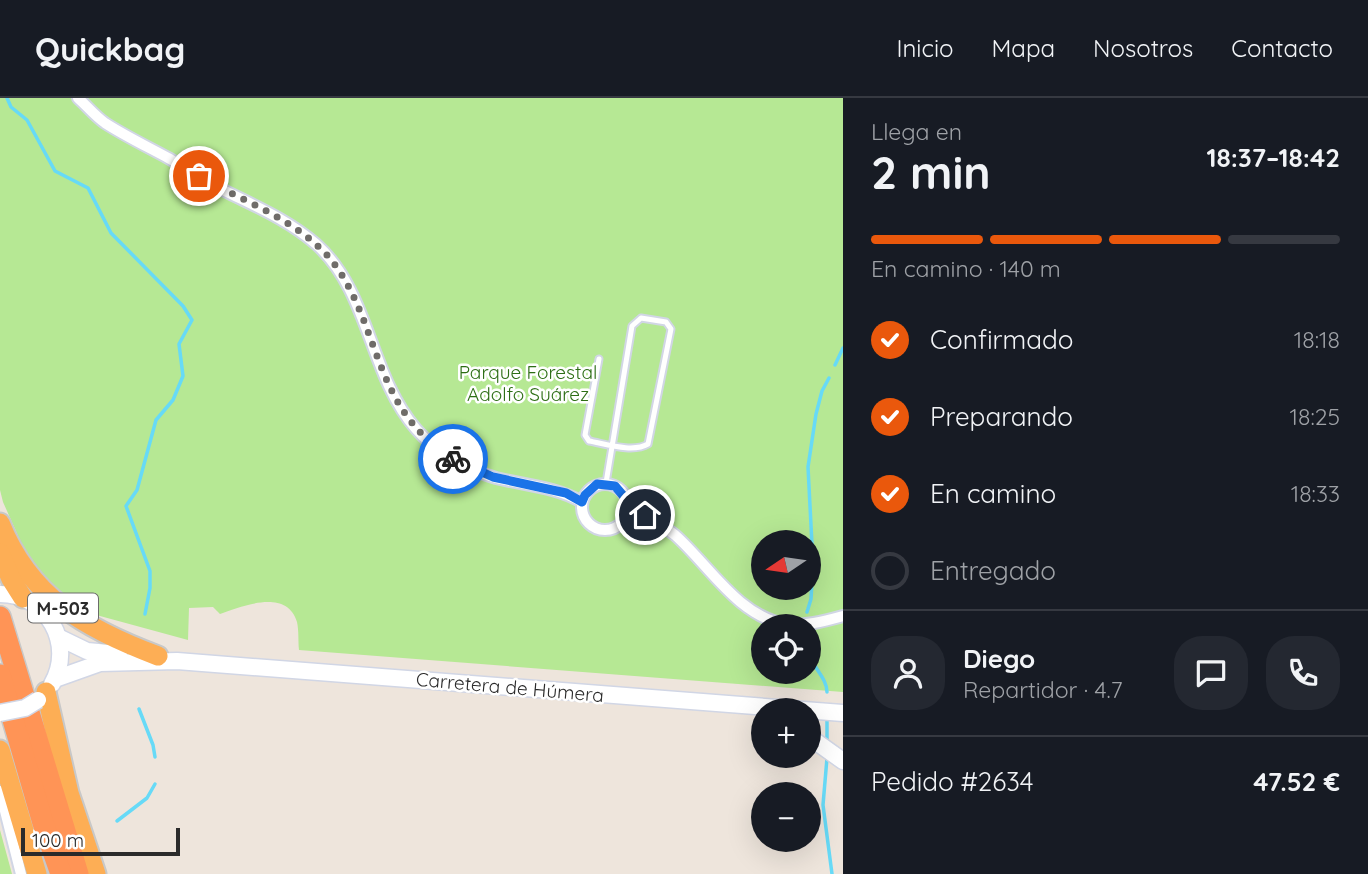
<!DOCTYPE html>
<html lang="es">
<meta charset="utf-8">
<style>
body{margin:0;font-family:Quicksand,sans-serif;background:#242831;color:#f1f3f6;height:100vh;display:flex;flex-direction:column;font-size:26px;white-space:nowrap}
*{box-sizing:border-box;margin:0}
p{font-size:23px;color:#9ea1a6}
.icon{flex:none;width:38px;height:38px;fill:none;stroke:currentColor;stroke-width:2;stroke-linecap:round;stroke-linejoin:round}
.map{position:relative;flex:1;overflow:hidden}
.panel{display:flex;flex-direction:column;background:#171b24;width:525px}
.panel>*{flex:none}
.needle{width:46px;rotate:257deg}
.buttons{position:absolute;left:751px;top:432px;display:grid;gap:14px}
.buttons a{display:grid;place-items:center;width:70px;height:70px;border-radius:50%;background:#171b24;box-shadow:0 7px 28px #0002;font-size:35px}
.scale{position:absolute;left:21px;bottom:18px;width:159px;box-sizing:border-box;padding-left:7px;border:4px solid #2b2b2b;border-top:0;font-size:19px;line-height:24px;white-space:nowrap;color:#2b2b2b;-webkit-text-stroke:5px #fff;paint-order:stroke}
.pin{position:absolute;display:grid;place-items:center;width:60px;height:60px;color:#fff;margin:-30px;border:4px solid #fff;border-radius:50%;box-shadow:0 2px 7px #0007}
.courier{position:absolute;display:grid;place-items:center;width:70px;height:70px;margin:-35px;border:5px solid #1a73e8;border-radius:50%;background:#fff;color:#222;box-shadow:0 2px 9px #0007}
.headline em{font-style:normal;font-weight:800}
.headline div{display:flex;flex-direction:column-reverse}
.headline{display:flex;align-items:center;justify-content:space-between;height:119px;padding:0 28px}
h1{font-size:46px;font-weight:800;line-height:52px}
.bar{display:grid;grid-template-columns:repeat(4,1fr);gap:10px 7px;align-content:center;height:84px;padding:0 28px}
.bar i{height:9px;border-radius:5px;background:#363941}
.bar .selected{background:#ea580c}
.bar p{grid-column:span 4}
.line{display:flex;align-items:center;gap:18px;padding:0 28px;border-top:2px solid #363941}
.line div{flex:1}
.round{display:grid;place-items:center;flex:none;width:74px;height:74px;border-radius:28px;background:#242831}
ol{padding:0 28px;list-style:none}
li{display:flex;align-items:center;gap:21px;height:77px}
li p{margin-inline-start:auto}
li .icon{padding:7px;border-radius:50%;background:#ea580c;color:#fff;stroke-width:4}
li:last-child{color:#9ea1a6}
li i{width:38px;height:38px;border:4px solid #363941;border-radius:50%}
header{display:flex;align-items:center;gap:42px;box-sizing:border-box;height:98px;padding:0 35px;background:#171b24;border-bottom:2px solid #363941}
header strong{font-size:33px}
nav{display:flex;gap:38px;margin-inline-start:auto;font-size:24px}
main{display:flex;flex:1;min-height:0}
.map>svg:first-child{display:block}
</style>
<header>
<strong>Quickbag</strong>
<nav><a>Inicio</a><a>Mapa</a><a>Nosotros</a><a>Contacto</a></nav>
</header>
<main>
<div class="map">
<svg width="843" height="776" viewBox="0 0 843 776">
<rect width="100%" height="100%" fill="#eee5dc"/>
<g fill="#b6e894" fill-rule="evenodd">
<path d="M0 0H843V594L299 552C298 543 299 533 297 524 287 490 242 508 220 516L213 509 189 510 188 542 89 515 57 493 27 458 3 404 0 392ZM763 444H808V490H763ZM763 528H808V574H763Z"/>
<polygon points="0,732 12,776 0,776"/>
</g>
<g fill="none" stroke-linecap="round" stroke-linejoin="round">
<g stroke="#67daf7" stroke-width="3.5">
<polyline points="7,0 11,9 27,22 55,73 88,90 111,135 183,208 192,222 179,246 183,278 173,302 156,322 137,392 126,408 150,473 150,490 145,516"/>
<polyline points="835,267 843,250"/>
<polyline points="807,514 811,501 813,466 808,369 816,316 822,293 829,280"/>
<path d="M808 553C812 569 827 580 827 594"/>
<polyline points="139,611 153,647 155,659"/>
<polyline points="827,641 827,622"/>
<polyline points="827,660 823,707 832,776"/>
<polyline points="117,723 147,700 155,686"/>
</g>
<defs>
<path id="service" d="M599 261 585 337 589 343C606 346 633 355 648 346L671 231 666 224 641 220 632 228 606 385"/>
<g id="minor">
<path d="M78 0C87 8 95 18 105 25 125 38 148 49 170 61 188 72 206 83 225 93 257 109 288 122 316 146 370 194 369 277 416 331 435 353 468 372 496 380 525 387 556 389 582 404"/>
<circle cx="605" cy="409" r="23"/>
<path d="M628 410C645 416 661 426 675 437 708 466 737 517 784 526 803 529 825 523 843 518"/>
<polyline points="0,693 21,776"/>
</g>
<g id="secondary">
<path d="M0 496C47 496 75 546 52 586"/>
<polyline points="58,539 87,553 119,556"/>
<polyline points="55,581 100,565 177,563 843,615"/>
<polyline points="808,638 843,663"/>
</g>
<g id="trunk">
<path d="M0 425C30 500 86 531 158 558"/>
<polyline points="0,455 11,481 23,500"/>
<polyline points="46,594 69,695 96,776"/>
<polyline points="0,652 37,776"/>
</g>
<g id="motorway">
<polyline points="0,519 78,776"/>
<polyline points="0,577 43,725 61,776"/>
</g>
</defs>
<use href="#service" stroke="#d1d6e5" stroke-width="9"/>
<use href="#minor" stroke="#d1d6e5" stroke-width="14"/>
<use href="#secondary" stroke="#d1d6e5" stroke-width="19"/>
<use href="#trunk" stroke="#c8c8c8" stroke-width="23"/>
<use href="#motorway" stroke="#c8c8c8" stroke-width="24"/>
<use href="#service" stroke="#fff" stroke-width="5"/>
<use href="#minor" stroke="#fff" stroke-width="10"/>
<use href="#secondary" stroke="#fff" stroke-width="16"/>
<use href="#trunk" stroke="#fdae55" stroke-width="19"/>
<use href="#motorway" stroke="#ff9456" stroke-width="21"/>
<defs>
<polyline id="secondary-bridge" points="0,615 25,610 38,602"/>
</defs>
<use href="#secondary-bridge" stroke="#d1d6e5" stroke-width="19" stroke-linecap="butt"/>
<use href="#secondary-bridge" stroke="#fff" stroke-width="16"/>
</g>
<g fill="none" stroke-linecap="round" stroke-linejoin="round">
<path stroke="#6f6c69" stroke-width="7" stroke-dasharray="0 12.6" d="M199 78C242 103 291 119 326 156 376 211 371 295 432 345 439 350 445 357 453 361"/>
<polyline stroke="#1a73e8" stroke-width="9" points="453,361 493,379 566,395 582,404 585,397 597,386 615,388 626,401 628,410 645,417"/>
</g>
<g text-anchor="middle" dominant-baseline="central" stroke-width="5" stroke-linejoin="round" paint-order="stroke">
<rect fill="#fff" stroke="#6b6b6b" stroke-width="2" x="28" y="495.5" width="70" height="29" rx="5"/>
<g font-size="18" font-weight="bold" fill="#2b2b2b">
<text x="63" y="510">M-503</text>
</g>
<g font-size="19" fill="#2d6e15" stroke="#fff">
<text x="528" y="274">Parque Forestal<tspan x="528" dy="22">Adolfo Suárez</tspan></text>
</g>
<g font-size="19" fill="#2b2b2b" stroke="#fff">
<text transform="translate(510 589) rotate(5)">Carretera de Húmera</text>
</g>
</g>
</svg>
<div class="buttons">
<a><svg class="needle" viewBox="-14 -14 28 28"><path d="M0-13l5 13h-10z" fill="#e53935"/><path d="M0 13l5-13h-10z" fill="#9ea1a6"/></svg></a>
<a><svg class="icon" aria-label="locate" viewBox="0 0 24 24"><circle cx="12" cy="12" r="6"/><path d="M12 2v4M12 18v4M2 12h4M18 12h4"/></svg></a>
<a>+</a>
<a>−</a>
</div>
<div class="scale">100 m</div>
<div class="pin" style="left:199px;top:78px;background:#ea580c"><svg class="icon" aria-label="bag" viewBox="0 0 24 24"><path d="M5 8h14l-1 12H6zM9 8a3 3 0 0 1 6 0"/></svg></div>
<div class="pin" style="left:645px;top:417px;background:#1f2937"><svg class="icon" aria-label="home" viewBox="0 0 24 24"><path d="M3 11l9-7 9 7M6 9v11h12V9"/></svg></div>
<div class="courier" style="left:453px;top:361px"><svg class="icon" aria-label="bike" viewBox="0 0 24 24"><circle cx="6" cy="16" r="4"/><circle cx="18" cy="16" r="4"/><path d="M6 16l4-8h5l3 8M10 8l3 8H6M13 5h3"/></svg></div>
</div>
<section class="panel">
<div class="headline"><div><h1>2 min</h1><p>Llega en</p></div><em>18:37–18:42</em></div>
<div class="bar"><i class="selected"></i><i class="selected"></i><i class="selected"></i><i></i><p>En camino · 140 m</p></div>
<ol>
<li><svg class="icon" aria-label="check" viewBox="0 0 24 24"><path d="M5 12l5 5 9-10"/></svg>Confirmado<p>18:18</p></li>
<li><svg class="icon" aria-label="check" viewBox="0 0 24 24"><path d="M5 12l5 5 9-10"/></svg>Preparando<p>18:25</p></li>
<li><svg class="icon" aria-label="check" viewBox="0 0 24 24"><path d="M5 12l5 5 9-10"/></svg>En camino<p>18:33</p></li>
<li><i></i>Entregado</li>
</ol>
<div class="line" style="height:126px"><a class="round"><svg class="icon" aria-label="person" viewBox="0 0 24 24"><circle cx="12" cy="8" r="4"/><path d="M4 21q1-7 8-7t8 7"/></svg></a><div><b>Diego</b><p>Repartidor · 4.7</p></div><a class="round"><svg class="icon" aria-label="chat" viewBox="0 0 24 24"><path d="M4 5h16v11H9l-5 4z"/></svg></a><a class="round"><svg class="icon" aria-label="phone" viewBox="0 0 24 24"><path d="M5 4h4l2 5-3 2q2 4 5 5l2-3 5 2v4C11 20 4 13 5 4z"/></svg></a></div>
<div class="line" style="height:91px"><div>Pedido #2634</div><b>47.52 €</b></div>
</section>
</main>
